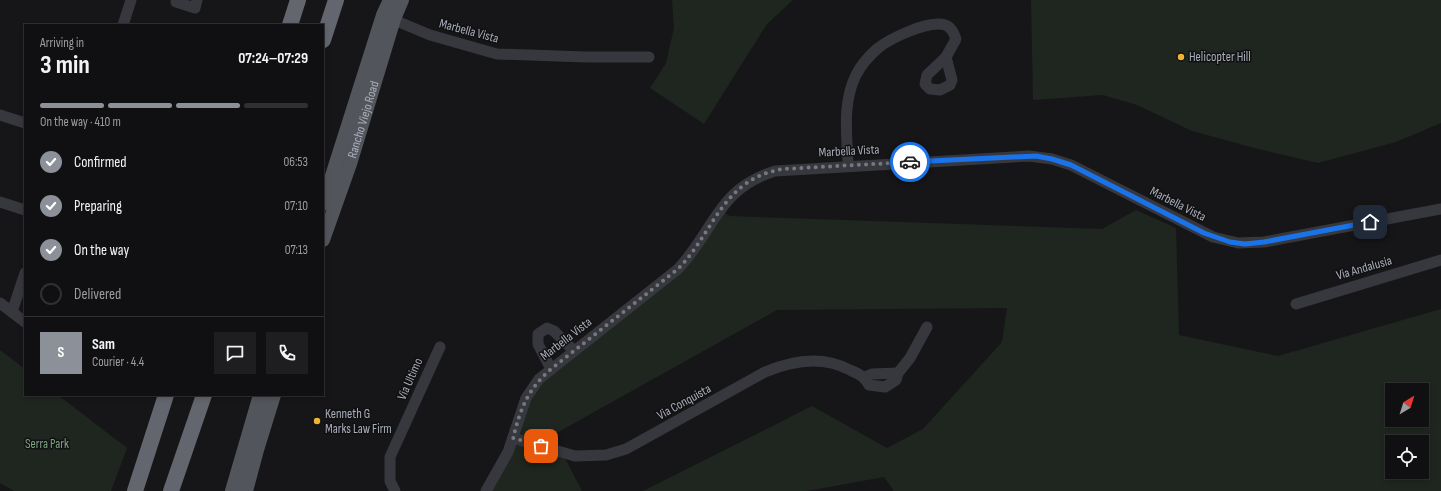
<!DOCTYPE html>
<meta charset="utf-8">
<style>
body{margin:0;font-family:"Sofia Sans Condensed",sans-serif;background:#1e1e20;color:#f1f3f6;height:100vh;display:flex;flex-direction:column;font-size:15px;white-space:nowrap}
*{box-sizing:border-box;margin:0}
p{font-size:13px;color:#9c9d9f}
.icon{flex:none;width:22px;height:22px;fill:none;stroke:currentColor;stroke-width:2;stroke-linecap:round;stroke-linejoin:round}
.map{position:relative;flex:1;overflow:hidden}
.details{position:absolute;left:24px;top:24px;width:300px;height:372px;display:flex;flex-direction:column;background:#101012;border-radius:0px;box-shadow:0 2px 6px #0003,0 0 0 1px #303032}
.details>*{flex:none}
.needle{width:26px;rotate:38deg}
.controls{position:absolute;left:1385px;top:383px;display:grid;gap:8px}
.controls a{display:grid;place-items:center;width:44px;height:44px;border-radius:0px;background:#101012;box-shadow:0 2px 6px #0003,0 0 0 1px #303032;font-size:20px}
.pin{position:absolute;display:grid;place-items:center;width:34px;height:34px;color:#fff;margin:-17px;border-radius:8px;box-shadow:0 2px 6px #0006}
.courier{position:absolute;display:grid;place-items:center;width:40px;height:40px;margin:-20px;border:3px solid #1a73e8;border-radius:50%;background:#fff;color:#222;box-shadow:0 1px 5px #0007}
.summary em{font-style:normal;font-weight:700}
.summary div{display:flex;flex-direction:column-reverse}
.summary{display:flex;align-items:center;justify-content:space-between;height:68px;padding:0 16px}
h1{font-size:26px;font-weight:700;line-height:30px}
.bar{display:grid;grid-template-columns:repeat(4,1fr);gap:6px 4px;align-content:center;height:48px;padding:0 16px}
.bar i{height:5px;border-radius:3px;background:#303032}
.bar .active{background:#8c9099}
.bar p{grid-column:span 4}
.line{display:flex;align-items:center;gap:10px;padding:0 16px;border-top:1px solid #303032}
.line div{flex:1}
.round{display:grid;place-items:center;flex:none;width:42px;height:42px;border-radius:0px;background:#1e1e20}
ol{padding:0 16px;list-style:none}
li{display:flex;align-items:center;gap:12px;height:44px}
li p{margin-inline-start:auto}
li .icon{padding:4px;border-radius:50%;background:#8c9099;color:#fff;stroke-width:4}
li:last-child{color:#9c9d9f}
li i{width:22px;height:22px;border:2px solid #303032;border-radius:50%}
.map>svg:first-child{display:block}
</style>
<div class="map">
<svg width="1441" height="491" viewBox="0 0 1441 491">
<rect width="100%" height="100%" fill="#161618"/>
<g fill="#1e261f" fill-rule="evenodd">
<polygon points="672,0 793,0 767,24 704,124 650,88 666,63 674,28"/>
<polygon points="1031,0 1441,0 1441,123 1396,142 1318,163 1262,150 1192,131 1137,105 1103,95 1033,100"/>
<path d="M720 209 729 216 1102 229 1136 210 1176 228 1179 335 1278 356 1441 309V491H894L884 477 807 491H643L812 406 887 448 923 429 1002 342 1007 308 777 310 553 435 582 491H486L530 390 678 269ZM1392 390H1422V420H1392ZM1392 442H1422V472H1392Z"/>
<polygon points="0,350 25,369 25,395 58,395 127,448 111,491 14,491 0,483"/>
</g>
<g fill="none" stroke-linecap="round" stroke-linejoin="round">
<g stroke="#37383d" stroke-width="11">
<polyline points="177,0 176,2 195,8 197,0"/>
<polyline points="387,17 430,35 497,54 586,57 649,57"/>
<polyline points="123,25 131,0"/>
<polyline points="0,115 25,123"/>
<path d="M848 165C847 135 842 103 856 75 861 65 869 56 877 49 890 38 929 20 945 25 952 27 954 34 956 39L946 57 927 75 925 84 930 89 940 90 950 85 952 80 946 57"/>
<polyline points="0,202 25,210"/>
<polyline points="0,303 25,322"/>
<polyline points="1296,304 1441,260"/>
<polyline points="12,312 25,273"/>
<polyline points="551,369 538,344 538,334 547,328 554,331 574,351"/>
<polyline points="865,377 872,374 898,373"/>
<path d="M513 438 575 456 606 455 626 449 765 372C793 360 822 355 850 370 859 374 864 376 869 385L885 387 896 380 898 373 910 358 927 327"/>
<polyline points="395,491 390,481 390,457 440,347"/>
<path d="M486 491 508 452 526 398 539 379 678 269C715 230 717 189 775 171L1029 156 1052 159 1071 165 1213 237 1238 243 1264 242 1441 209"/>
</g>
<g stroke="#53555c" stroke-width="14">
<polyline points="323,204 383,15 390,0"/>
<path id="s1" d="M323 240 350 164 394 19 402 0"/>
<polyline points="232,491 260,395"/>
<polyline points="246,491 257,450 274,395"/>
</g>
<g stroke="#63666e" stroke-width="16">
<polyline points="290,25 298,0"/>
<polyline points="323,40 336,0"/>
<polyline points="135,491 166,395"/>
<polyline points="171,491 204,395"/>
</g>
</g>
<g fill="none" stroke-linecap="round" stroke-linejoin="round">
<path stroke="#757880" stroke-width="4" stroke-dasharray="0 7.2" d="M541 446 513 438C521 408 527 390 551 369L678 269C715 231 722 179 783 169L910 162"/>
<polyline stroke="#1a73e8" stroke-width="5" points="910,162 1036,156 1052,159 1071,165 1204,233 1230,242 1245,244 1264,242 1370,222"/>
</g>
<g fill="#f2b134" stroke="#111113" stroke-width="1.5">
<circle cx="1181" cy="57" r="4"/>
<circle cx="317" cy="421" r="4"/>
</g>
<g text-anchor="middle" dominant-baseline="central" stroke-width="3" stroke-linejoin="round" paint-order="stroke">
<g font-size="13" fill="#a8adb8" stroke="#111113">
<text transform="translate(469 31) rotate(15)">Marbella Vista</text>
<text stroke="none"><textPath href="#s1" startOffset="127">Rancho Viejo Road</textPath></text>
<text transform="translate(849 151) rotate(-3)">Marbella Vista</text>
<text transform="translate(1178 204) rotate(27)">Marbella Vista</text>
<text transform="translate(1364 268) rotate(-16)">Via Andalusia</text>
<text transform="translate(566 339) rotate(-38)">Marbella Vista</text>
<text transform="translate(410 379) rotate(-66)">Via Ultimo</text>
<text transform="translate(684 402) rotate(-29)">Via Conquista</text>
</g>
<g font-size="13" fill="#a8adb8" stroke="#111113" text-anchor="start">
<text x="1189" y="57">Helicopter Hill</text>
<text x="325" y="414">Kenneth G<tspan x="325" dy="15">Marks Law Firm</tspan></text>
</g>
<g font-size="13" fill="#7fa381" stroke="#111113">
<text x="47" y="444">Serra Park</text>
</g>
</g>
</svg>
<div class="controls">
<a><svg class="needle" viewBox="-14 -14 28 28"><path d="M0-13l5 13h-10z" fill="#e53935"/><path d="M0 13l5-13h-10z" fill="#9c9d9f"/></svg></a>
<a><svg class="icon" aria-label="locate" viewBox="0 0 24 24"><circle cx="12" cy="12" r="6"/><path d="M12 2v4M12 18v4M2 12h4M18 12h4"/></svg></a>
</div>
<div class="pin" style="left:541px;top:446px;background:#ea580c"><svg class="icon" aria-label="bag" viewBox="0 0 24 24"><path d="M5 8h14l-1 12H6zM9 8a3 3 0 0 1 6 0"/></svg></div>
<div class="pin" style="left:1370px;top:222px;background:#1f2937"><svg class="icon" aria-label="home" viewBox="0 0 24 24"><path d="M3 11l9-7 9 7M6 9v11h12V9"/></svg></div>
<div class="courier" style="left:910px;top:162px"><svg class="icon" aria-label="car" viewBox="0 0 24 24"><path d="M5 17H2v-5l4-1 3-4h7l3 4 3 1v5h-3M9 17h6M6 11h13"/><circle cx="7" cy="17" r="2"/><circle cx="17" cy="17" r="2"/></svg></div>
<section class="details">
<div class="summary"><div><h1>3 min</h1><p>Arriving in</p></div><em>07:24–07:29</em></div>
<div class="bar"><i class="active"></i><i class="active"></i><i class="active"></i><i></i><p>On the way · 410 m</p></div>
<ol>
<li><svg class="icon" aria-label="check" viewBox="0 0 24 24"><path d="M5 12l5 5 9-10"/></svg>Confirmed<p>06:53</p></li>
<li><svg class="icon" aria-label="check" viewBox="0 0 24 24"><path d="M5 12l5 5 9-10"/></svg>Preparing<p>07:10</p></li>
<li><svg class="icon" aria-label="check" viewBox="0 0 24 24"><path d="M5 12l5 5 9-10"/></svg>On the way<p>07:13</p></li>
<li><i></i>Delivered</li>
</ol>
<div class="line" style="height:72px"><b class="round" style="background:#8c9099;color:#fff">S</b><div><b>Sam</b><p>Courier · 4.4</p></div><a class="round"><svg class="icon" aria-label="chat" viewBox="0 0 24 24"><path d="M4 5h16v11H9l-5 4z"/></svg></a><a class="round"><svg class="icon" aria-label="phone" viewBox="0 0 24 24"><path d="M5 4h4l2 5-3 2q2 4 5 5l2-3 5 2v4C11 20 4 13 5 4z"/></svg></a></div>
</section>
</div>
